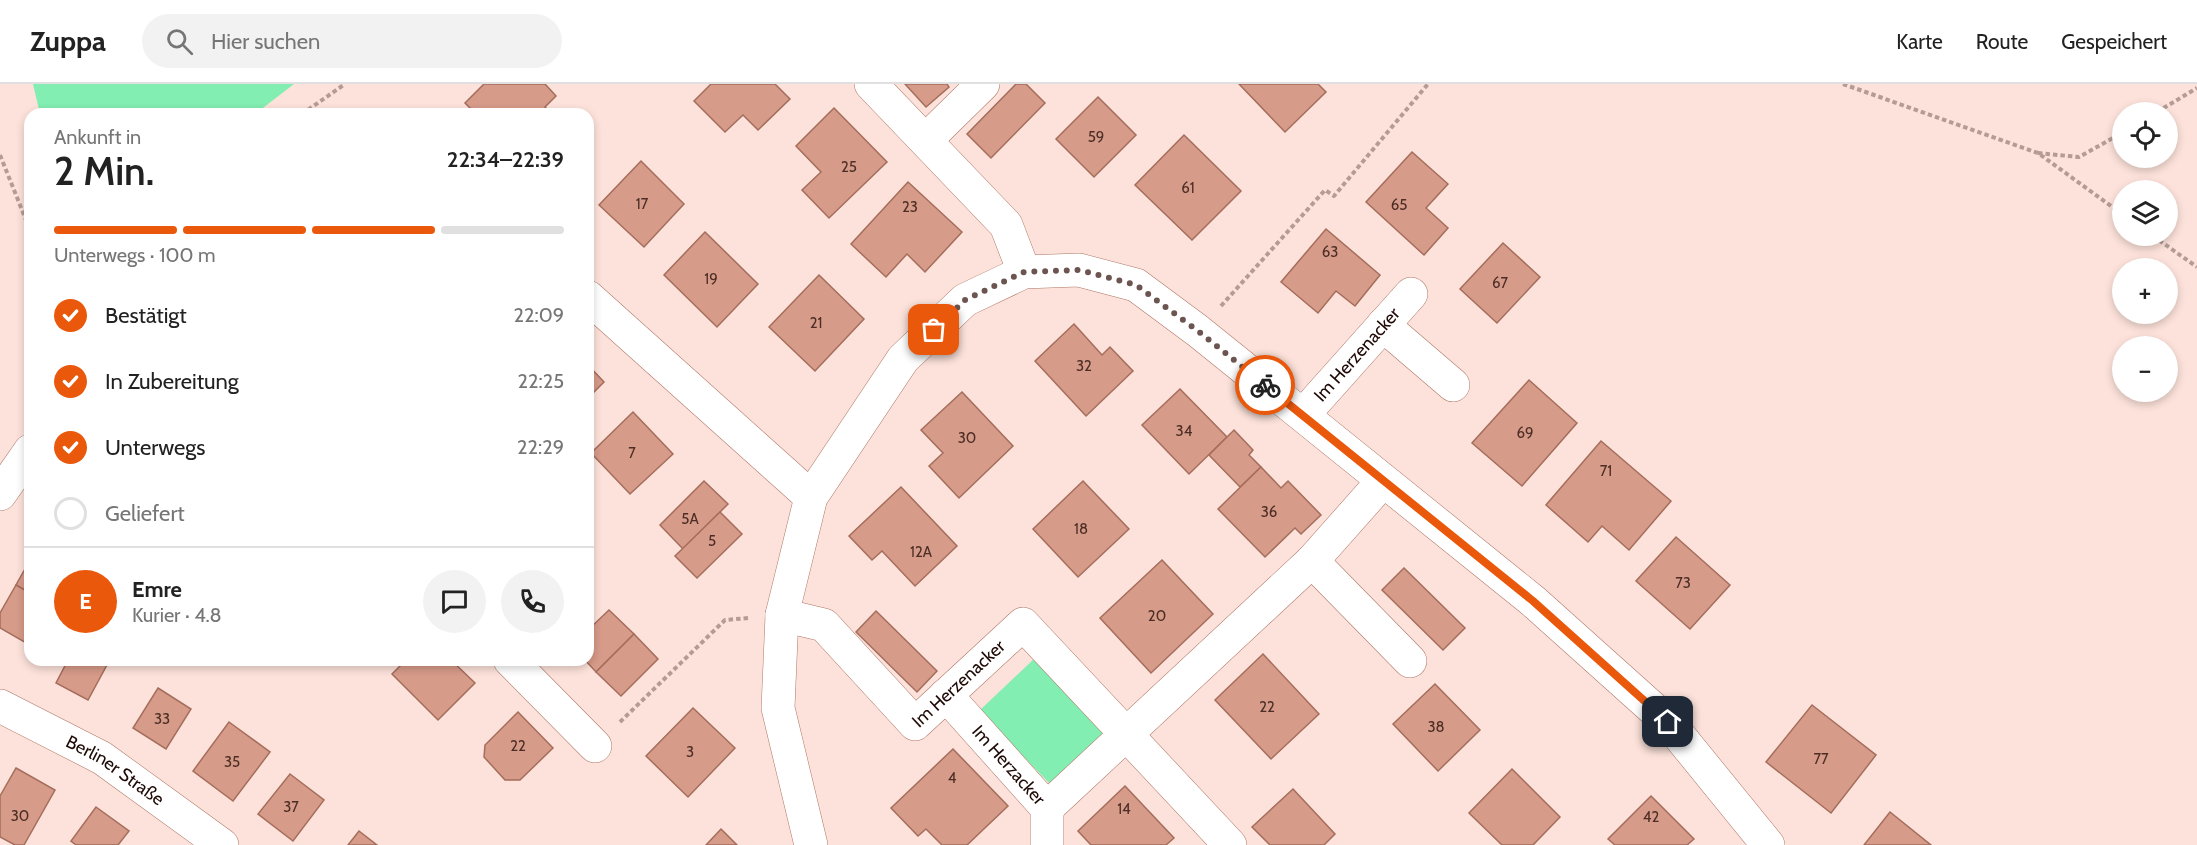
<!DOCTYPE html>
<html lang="de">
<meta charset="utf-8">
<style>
body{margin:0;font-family:Cabin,sans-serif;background:#f2f2f2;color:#222;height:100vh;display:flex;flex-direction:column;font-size:22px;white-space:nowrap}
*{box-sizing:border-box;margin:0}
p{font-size:20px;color:#767676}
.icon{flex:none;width:33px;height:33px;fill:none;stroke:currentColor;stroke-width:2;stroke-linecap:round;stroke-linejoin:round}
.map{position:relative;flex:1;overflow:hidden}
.sheet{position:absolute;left:24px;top:24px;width:570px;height:558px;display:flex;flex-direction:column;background:#fff;border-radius:18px;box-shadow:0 3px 9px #0003}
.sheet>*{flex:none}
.buttons{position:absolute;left:2112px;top:18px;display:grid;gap:12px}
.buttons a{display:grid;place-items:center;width:66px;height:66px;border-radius:50%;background:#fff;box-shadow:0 3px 9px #0003;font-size:30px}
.pin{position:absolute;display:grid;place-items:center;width:51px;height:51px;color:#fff;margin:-26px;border-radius:12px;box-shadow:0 3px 9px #0006}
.courier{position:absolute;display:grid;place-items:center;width:60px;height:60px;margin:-30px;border:4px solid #ea580c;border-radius:50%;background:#fff;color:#222;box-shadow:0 2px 8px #0007}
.headline em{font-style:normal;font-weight:600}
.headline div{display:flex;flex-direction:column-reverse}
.headline{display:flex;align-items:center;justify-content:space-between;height:102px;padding:0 30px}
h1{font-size:39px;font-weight:600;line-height:45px}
.bar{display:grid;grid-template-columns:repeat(4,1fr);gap:9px 6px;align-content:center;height:72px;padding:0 30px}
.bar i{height:8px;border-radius:4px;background:#e0e0e0}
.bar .on{background:#ea580c}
.bar p{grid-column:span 4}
.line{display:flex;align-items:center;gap:15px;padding:0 30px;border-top:2px solid #e0e0e0}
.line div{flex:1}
.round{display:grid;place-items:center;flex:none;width:63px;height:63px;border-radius:32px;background:#f2f2f2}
ol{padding:0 30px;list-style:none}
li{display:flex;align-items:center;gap:18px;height:66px}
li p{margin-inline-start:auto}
li .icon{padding:6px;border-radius:50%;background:#ea580c;color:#fff;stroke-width:4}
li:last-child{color:#767676}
li i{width:33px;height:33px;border:3px solid #e0e0e0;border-radius:50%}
header{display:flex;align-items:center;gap:36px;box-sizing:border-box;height:84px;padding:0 30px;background:#fff;border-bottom:2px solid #e0e0e0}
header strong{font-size:28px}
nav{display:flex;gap:33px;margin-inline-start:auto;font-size:21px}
.search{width:420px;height:54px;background:#f2f2f2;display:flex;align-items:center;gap:15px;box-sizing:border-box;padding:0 21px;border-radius:33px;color:#767676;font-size:22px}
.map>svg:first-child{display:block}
</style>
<header>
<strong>Zuppa</strong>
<div class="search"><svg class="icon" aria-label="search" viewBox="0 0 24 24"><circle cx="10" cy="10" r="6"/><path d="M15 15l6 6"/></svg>Hier suchen</div>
<nav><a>Karte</a><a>Route</a><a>Gespeichert</a></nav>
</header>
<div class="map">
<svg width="2197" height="761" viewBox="0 0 2197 761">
<rect width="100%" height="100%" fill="#fce2da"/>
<g fill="#82eeb1">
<polygon points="33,0 294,0 255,30 40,30"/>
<polygon points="1036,573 1109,650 1053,703 979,627"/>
</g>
<g fill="#d79b89" stroke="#a56d5c" stroke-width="1.5">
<polygon points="484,0 545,0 556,12 545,23 552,30 476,30 465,19"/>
<polygon points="711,0 775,0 790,15 758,46 743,31 725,48 694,17"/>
<polygon points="905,0 947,0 949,3 926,23"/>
<polygon points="1016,0 1026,0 1045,19 991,74 967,50"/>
<polygon points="1239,0 1318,0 1326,8 1285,48"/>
<polygon points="1098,13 1136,51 1094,93 1056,55"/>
<polygon points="834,24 887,78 829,134 802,106 821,88 796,62"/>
<polygon points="1184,51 1241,107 1192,156 1135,101"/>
<polygon points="1412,68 1448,100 1426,124 1448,144 1424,171 1366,118"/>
<polygon points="641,77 684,120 644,163 599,121"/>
<polygon points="908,98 962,148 925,188 907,170 886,193 851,160"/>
<polygon points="1326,145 1380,191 1355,222 1336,207 1318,229 1281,198"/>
<polygon points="705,148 758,200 717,243 664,191"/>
<polygon points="1503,159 1540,193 1497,239 1460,205"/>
<polygon points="819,191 864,235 815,287 769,243"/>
<polygon points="1074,240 1102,271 1110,263 1133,287 1086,332 1035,277"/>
<polygon points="588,281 604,298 588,314"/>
<polygon points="1529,296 1577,339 1522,402 1472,359"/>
<polygon points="1180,305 1227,353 1189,390 1142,341"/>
<polygon points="962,308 1013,362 959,414 929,382 943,369 921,346"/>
<polygon points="633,328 673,370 630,410 591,369"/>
<polygon points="1234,346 1253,366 1249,371 1261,383 1240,403 1209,371"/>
<polygon points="1601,357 1671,417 1629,466 1602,442 1588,458 1546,421"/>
<polygon points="1261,383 1281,404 1288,397 1321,431 1301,450 1295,444 1265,473 1218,425"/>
<polygon points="704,397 728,420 683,465 660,441"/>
<polygon points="1083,397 1129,445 1078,493 1033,445"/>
<polygon points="901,403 957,462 915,502 882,467 872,476 849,452"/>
<polygon points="720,428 742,450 697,494 675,472"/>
<polygon points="1676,453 1730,501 1690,545 1636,497"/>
<polygon points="30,476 30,509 16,501"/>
<polygon points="1162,476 1213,530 1151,589 1100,534"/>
<polygon points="1404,484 1465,544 1443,566 1382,506"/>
<polygon points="16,501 30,509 30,556 28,560 0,544 0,529"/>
<polygon points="609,526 634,550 596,588 585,576 588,576 588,546"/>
<polygon points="876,527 937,587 917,608 856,548"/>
<polygon points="634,550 658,575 621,612 596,588"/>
<polygon points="1263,570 1319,630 1271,675 1215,616"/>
<polygon points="68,576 103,576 108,579 88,616 56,599"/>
<polygon points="406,576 451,576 475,599 438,636 392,590"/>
<polygon points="1435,600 1480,646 1438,687 1393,640"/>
<polygon points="158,604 191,625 166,665 133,644"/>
<polygon points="1812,621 1876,671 1831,729 1766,678"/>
<polygon points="693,624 735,664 688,713 646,672"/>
<polygon points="518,628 553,664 520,696 505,696 484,673 485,661"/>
<polygon points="229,638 270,668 233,717 193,687"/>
<polygon points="953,665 1008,722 967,761 942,761 926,745 918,752 891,724"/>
<polygon points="16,684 55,706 24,761 15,761 0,753 0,712"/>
<polygon points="1512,685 1560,733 1533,761 1502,761 1469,729"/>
<polygon points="290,690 324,716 293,757 258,730"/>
<polygon points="1125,702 1174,754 1166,761 1091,761 1078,747"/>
<polygon points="1293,705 1335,750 1324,761 1270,761 1252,743"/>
<polygon points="1651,712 1694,755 1687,761 1615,761 1608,755"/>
<polygon points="96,723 129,747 118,761 76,761 71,757"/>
<polygon points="1890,728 1931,761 1864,761"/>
<polygon points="721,745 737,761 706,761"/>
<polygon points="359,747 377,761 348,761"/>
</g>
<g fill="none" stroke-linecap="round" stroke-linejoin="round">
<defs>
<g id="minor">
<polyline points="871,0 1006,141 1024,188"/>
<polyline points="926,56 983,0"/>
<polyline points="588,213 811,413"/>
<polyline points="1383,241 1453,301"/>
<path id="s1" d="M1303 331 1411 210"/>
<polyline points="1383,397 1312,477 1410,577"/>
<polyline points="0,410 30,367"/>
<path id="s2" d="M782 531 824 541 915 640 1023 540 1230 761"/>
<polyline points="510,576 595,662"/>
<path id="s3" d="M946 611 1047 724V761"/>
<path id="s4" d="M0 622 102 674 222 761"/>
<polyline points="1047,724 1312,477"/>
<polyline points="811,761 778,624 782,531 811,413 903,275 965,216 1024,188 1079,186 1136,201 1198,247 1533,517 1668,638 1768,761"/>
</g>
</defs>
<use href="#minor" stroke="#af7766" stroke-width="34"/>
<g stroke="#b49c95" stroke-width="4" stroke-dasharray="4.5 3" stroke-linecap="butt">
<polyline points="1843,0 2038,69 2122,130"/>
<polyline points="2157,28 2197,4"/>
<polyline points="302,30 345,0"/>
<polyline points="2038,69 2079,73 2122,49"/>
<polyline points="0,71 30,146"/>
<polyline points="2153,152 2197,183"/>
<polyline points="1221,222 1325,106 1334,112 1428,0"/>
<polyline points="620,638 725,536 748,534"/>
</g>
<use href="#minor" stroke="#fff" stroke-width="33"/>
</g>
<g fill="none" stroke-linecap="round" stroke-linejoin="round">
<polyline stroke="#6c5550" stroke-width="6" stroke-dasharray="0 10.8" points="934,246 965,216 1024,188 1079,186 1136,201 1198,247 1265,301"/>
<polyline stroke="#ea580c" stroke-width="8" points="1265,301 1533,517 1668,638"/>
</g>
<g text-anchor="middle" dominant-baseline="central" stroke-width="4.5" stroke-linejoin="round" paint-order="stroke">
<g font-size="15" fill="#4c2e26">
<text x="1096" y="53">59</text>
<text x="849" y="83">25</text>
<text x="1188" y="104">61</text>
<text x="642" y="120">17</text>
<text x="1399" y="121">65</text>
<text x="910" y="123">23</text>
<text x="1330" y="168">63</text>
<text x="711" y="195">19</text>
<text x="1500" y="199">67</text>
<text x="816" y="239">21</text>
<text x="1084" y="282">32</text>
<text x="1184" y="347">34</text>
<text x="1525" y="349">69</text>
<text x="967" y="354">30</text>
<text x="632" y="369">7</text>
<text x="1606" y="387">71</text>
<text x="1269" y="428">36</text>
<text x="690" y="435">5A</text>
<text x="1081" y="445">18</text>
<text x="712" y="457">5</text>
<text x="921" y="468">12A</text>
<text x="1683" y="499">73</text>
<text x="1157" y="532">20</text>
<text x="1267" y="623">22</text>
<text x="162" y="635">33</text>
<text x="1436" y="643">38</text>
<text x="518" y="662">22</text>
<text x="690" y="668">3</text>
<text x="1821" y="675">77</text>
<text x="232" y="678">35</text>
<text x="952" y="694">4</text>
<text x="291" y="723">37</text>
<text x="1124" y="725">14</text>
<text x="20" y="732">30</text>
<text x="1651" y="733">42</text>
</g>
<g font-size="18" fill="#1e0905" stroke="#fff">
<text stroke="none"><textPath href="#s1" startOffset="81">Im Herzenacker</textPath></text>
<text stroke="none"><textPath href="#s2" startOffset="237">Im Herzenacker</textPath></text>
<text stroke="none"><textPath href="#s3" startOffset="94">Im Herzacker</textPath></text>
<text stroke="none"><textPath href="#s4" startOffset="132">Berliner Straße</textPath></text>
</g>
</g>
</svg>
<div class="buttons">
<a><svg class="icon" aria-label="locate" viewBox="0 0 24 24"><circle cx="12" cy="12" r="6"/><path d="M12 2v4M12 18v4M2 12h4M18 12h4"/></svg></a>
<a><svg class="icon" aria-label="layers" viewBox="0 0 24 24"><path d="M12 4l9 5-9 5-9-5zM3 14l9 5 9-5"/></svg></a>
<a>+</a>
<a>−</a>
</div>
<div class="pin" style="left:934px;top:246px;background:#ea580c"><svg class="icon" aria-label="bag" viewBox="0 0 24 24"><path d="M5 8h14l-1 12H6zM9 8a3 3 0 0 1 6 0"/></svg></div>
<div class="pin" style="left:1668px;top:638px;background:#1f2937"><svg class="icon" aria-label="home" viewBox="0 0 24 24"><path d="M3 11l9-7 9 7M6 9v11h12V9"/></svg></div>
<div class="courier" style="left:1265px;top:301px"><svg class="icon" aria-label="bike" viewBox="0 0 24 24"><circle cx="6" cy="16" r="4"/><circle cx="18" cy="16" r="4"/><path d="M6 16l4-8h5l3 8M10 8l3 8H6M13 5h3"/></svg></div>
<section class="sheet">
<div class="headline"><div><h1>2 Min.</h1><p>Ankunft in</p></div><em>22:34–22:39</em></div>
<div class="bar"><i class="on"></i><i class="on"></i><i class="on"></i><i></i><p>Unterwegs · 100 m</p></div>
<ol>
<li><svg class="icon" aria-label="check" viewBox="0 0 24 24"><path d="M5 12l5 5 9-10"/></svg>Bestätigt<p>22:09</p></li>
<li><svg class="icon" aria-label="check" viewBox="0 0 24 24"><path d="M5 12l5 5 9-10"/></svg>In Zubereitung<p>22:25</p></li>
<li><svg class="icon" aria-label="check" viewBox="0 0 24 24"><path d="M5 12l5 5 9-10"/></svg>Unterwegs<p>22:29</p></li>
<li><i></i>Geliefert</li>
</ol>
<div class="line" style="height:108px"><b class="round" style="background:#ea580c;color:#fff">E</b><div><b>Emre</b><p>Kurier · 4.8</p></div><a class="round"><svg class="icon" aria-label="chat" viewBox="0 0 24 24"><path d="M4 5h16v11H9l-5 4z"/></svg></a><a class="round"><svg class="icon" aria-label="phone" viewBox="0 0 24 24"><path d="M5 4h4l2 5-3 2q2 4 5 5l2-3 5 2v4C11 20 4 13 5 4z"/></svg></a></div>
</section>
</div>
